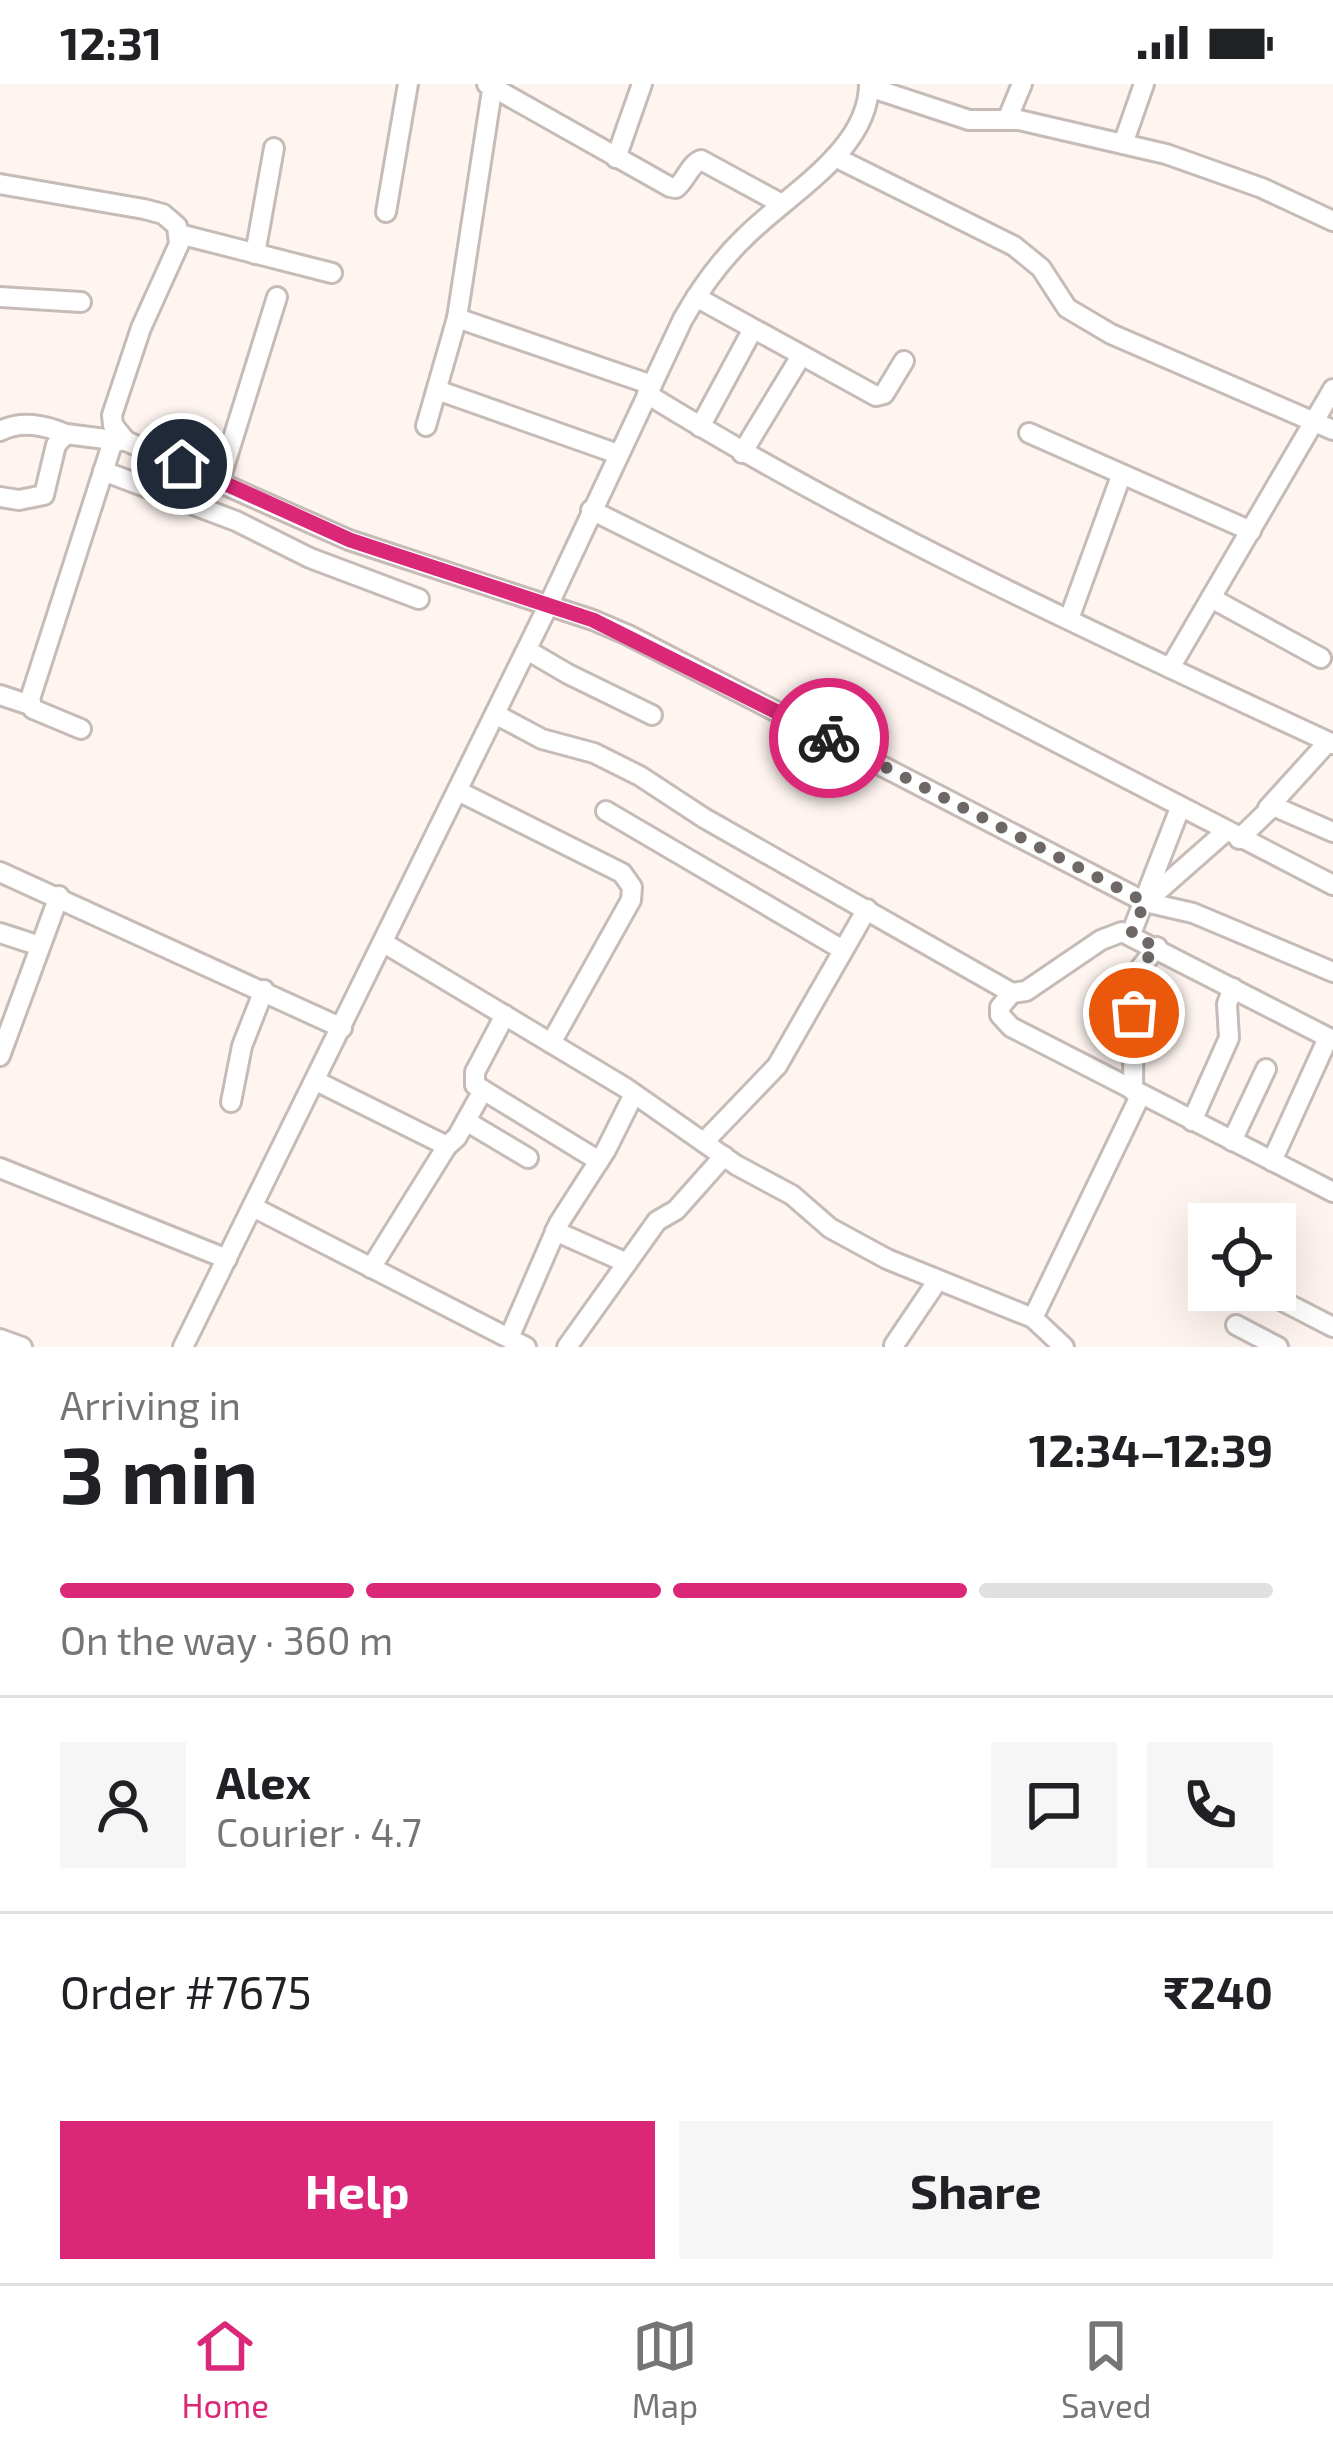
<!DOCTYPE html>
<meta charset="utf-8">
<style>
body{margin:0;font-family:"Exo 2",sans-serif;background:#f6f6f6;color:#202124;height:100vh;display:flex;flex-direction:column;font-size:45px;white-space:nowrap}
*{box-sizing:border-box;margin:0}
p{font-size:39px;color:#757577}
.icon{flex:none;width:66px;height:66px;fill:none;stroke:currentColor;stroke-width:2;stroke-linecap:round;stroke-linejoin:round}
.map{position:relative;height:1263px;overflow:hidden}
.panel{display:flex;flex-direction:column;background:#fff;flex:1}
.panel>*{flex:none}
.buttons{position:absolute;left:1188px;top:1119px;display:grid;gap:24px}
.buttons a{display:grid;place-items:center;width:108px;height:108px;border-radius:0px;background:#fff;box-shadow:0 12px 48px #0002;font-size:60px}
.pin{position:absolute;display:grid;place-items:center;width:102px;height:102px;color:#fff;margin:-51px;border:6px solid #fff;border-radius:50%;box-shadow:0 3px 12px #0007}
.courier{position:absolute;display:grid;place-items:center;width:120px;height:120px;margin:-60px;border:9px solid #db2777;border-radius:50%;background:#fff;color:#222;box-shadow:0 3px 15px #0007}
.headline em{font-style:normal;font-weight:700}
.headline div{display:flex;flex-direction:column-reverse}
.headline{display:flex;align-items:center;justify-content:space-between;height:204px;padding:0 60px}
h1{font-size:78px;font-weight:700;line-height:90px}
.bar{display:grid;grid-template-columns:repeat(4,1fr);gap:18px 12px;align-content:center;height:144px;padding:0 60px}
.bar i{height:15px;border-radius:9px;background:#e0e0e0}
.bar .current{background:#db2777}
.bar p{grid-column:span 4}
.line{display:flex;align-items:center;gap:30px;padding:0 60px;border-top:3px solid #e0e0e0}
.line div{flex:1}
.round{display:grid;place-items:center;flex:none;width:126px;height:126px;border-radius:0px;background:#f6f6f6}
.action{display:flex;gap:24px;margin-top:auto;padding:24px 60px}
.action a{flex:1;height:138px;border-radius:0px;background:#db2777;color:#fff;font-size:48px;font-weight:700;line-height:138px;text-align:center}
.action a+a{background:#f6f6f6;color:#202124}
.status{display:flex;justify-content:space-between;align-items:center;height:84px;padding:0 60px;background:#fff;direction:ltr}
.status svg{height:33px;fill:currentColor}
.tabs{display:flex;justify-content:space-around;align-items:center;height:168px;border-top:3px solid #e0e0e0;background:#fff;font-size:33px;color:#757577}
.tabs a{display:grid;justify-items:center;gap:6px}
.tabs .current{color:#db2777}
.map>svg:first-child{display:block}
</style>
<div class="status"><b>12:31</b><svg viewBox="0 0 49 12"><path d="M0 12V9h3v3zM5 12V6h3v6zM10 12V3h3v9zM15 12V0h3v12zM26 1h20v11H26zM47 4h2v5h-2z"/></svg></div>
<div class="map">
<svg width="1333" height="1263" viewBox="0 0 1333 1263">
<rect width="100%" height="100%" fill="#fef5f1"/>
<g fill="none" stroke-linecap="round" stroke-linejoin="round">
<defs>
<g id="minor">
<path d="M487 0 670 103 676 104C686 96 690 80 701 76L780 119"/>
<polyline points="869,3 969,36 1019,36 1166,70 1262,104 1333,137"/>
<polyline points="1007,36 1022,0"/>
<polyline points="1123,60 1144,0"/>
<polyline points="835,73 1014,162 1041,184 1067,224 1111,250 1333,346"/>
<polyline points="616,74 642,0"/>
<polyline points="0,100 144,125 163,130 177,142 179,160 141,244 112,331 113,341 126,357 349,456 593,536 628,551 1145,818 1193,829 1333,888"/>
<polyline points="386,128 408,0"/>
<polyline points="179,150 332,189"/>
<polyline points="255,170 274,64"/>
<polyline points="0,213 81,218"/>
<polyline points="696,213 876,312 884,310 904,277"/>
<polyline points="457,234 652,301"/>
<polyline points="437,306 618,370"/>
<path d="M647 310C865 445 1101 552 1333 660"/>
<polyline points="426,342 457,234 493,0"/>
<polyline points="700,343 753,245"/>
<path d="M0 347C22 336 44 341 66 350"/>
<polyline points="1029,349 1251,447"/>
<polyline points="742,369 801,272"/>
<polyline points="103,387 236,437 310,474 419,515"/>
<polyline points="220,396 277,213"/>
<polyline points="0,413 19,416 44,411 56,361 66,350 121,357"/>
<polyline points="591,426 971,614 1333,801"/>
<polyline points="1211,514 1321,574"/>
<polyline points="1069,535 1121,392"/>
<polyline points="527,566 568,590 652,631"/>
<polyline points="1170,584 1333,305"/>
<polyline points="0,611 30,621"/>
<polyline points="495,630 542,655 594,669 640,692 704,734 1012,909 1026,907 1101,856 1122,848 1333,956"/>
<polyline points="81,645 33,625 30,615 113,357"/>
<polyline points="458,707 622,789 632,803 631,816 551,959"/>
<polyline points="1268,724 1328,658"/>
<polyline points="606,727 843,866"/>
<polyline points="1239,755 1273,722 1333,748"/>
<polyline points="0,788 342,944"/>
<polyline points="1149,815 1225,748"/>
<polyline points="0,849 40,862"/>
<polyline points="1131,850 1180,724"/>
<polyline points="384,859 626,1004 736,1081 792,1111 830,1144 887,1175 1033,1234 1064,1263"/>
<polyline points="1012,909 1000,923 1000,931 1011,943 1333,1108"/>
<polyline points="505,931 475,988 475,1001 599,1077"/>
<polyline points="0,972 59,812"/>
<polyline points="316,997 447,1062 457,1053 482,1008"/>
<polyline points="1133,1007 1134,892 1157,863"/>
<polyline points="231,1018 242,962 264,906"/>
<polyline points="466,1037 528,1074"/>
<polyline points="1192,1037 1229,954 1227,920 1233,904"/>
<polyline points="1232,1057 1266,985"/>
<polyline points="704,1058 777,982 867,825"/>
<polyline points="1272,1077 1328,954"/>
<polyline points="0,1084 227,1175"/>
<polyline points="253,1123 526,1263"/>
<polyline points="555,1147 627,1179"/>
<polyline points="371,1184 447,1062"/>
<polyline points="1261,1206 1333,1243"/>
<polyline points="1033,1234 1141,1010"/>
<polyline points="1236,1241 1278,1263"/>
<polyline points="509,1254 559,1139 606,1066 634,1010"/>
<polyline points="0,1255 22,1263"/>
<polyline points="894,1261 938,1196"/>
<path d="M183 1263 548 522 683 235C700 205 719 178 744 154 786 111 869 67 869 0"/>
<polyline points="567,1263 657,1137 676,1126 724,1072"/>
</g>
</defs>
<use href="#minor" stroke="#c6bbb6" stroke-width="24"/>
<use href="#minor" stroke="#fff" stroke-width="18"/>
</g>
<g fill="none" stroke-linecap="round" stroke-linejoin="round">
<polyline stroke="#6d6765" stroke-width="12" stroke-dasharray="0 21.6" points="829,654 1145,818 1131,850 1156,863 1134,892 1134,929"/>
<polyline stroke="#db2777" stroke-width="15" points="182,380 350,456 593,536 829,654"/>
</g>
</svg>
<div class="buttons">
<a><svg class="icon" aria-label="locate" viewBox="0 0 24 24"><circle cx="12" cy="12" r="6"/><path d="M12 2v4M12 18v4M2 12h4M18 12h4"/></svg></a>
</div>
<div class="pin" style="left:1134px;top:929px;background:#ea580c"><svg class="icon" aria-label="bag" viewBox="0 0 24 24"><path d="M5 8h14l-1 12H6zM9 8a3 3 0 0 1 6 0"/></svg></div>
<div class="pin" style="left:182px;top:380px;background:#1f2937"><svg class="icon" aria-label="home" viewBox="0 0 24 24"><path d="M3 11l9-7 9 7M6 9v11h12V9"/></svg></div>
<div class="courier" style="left:829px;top:654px"><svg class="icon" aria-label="bike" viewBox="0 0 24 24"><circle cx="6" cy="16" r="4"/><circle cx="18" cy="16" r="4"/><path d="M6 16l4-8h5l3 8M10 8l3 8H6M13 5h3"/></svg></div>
</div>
<section class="panel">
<div class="headline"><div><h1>3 min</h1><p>Arriving in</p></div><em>12:34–12:39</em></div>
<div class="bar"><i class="current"></i><i class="current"></i><i class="current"></i><i></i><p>On the way · 360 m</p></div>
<div class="line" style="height:216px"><a class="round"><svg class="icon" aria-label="person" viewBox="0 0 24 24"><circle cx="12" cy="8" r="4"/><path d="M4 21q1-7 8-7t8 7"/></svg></a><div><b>Alex</b><p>Courier · 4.7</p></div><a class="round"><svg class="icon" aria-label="chat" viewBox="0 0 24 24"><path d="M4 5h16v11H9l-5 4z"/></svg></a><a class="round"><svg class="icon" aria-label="phone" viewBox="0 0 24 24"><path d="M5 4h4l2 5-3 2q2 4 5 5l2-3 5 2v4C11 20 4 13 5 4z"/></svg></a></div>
<div class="line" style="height:156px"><div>Order #7675</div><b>₹240</b></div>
<div class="action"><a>Help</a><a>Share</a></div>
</section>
<nav class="tabs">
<a class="current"><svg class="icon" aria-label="home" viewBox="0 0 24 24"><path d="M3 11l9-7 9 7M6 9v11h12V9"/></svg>Home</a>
<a><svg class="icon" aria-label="map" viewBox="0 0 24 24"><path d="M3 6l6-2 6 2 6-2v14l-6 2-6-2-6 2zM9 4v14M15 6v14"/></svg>Map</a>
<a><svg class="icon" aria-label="saved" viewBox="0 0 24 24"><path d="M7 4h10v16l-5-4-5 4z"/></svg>Saved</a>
</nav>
